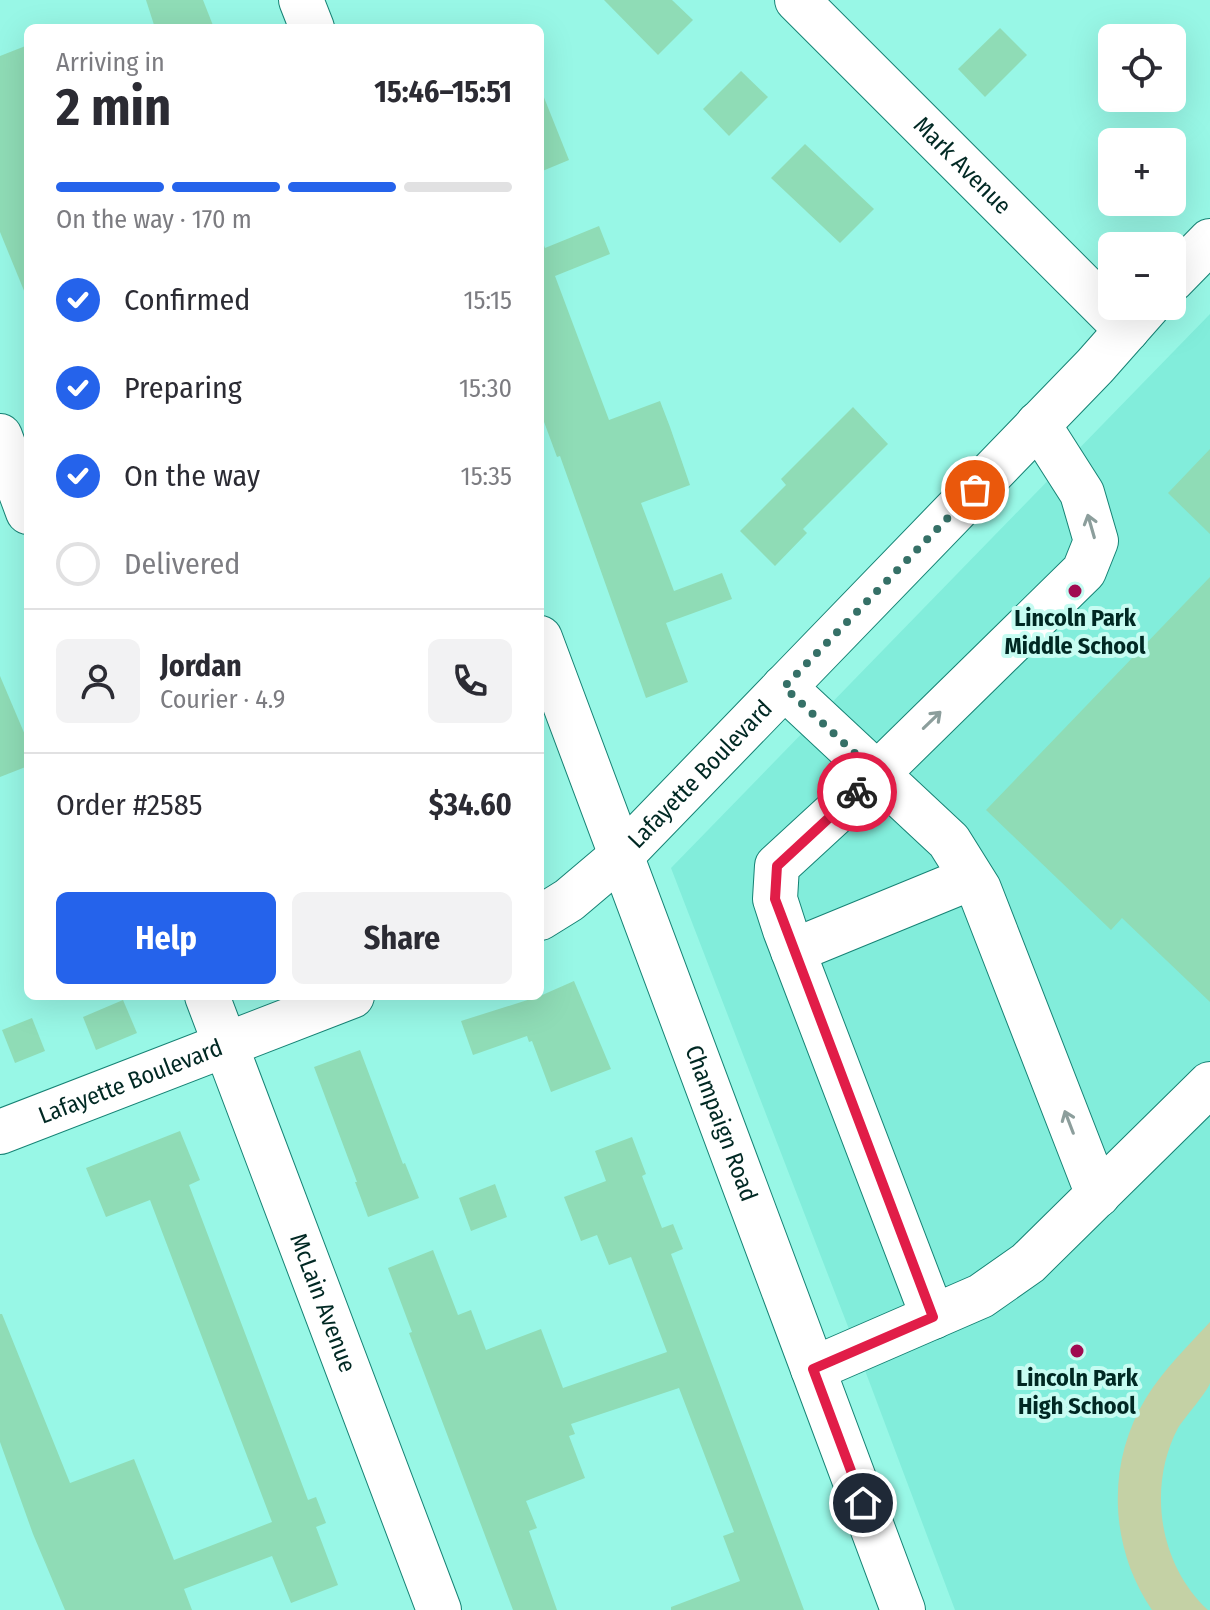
<!DOCTYPE html>
<meta charset="utf-8">
<style>
body{margin:0;font-family:"Fira Sans Condensed",sans-serif;background:#f2f2f3;color:#2b2b33;height:100vh;display:flex;flex-direction:column;font-size:30px;white-space:nowrap}
*{box-sizing:border-box;margin:0}
p{font-size:26px;color:#7c7c81}
.icon{flex:none;width:44px;height:44px;fill:none;stroke:currentColor;stroke-width:2;stroke-linecap:round;stroke-linejoin:round}
.map{position:relative;flex:1;overflow:hidden}
.drawer{position:absolute;left:24px;top:24px;width:520px;height:976px;display:flex;flex-direction:column;background:#fff;border-radius:12px;box-shadow:0 8px 32px #0002}
.drawer>*{flex:none}
.tools{position:absolute;left:1098px;top:24px;display:grid;gap:16px}
.tools a{display:grid;place-items:center;width:88px;height:88px;border-radius:12px;background:#fff;box-shadow:0 8px 32px #0002;font-size:40px}
.pin{position:absolute;display:grid;place-items:center;width:68px;height:68px;color:#fff;margin:-34px;border:4px solid #fff;border-radius:50%;box-shadow:0 2px 8px #0007}
.courier{position:absolute;display:grid;place-items:center;width:80px;height:80px;margin:-40px;border:6px solid #e11d48;border-radius:50%;background:#fff;color:#222;box-shadow:0 2px 10px #0007}
.summary em{font-style:normal;font-weight:700}
.summary div{display:flex;flex-direction:column-reverse}
.summary{display:flex;align-items:center;justify-content:space-between;height:136px;padding:0 32px}
h1{font-size:52px;font-weight:700;line-height:60px}
.bar{display:grid;grid-template-columns:repeat(4,1fr);gap:12px 8px;align-content:center;height:96px;padding:0 32px}
.bar i{height:10px;border-radius:6px;background:#e1e1e2}
.bar .selected{background:#2563eb}
.bar p{grid-column:span 4}
.line{display:flex;align-items:center;gap:20px;padding:0 32px;border-top:2px solid #e1e1e2}
.line div{flex:1}
.round{display:grid;place-items:center;flex:none;width:84px;height:84px;border-radius:12px;background:#f2f2f3}
ol{padding:0 32px;list-style:none}
li{display:flex;align-items:center;gap:24px;height:88px}
li p{margin-inline-start:auto}
li .icon{padding:8px;border-radius:50%;background:#2563eb;color:#fff;stroke-width:4}
li:last-child{color:#7c7c81}
li i{width:44px;height:44px;border:4px solid #e1e1e2;border-radius:50%}
.cta{display:flex;gap:16px;margin-top:auto;padding:16px 32px}
.cta a{flex:1;height:92px;border-radius:12px;background:#2563eb;color:#fff;font-size:32px;font-weight:700;line-height:92px;text-align:center}
.cta a+a{background:#f2f2f3;color:#2b2b33}
.map>svg:first-child{display:block}
</style>
<div class="map">
<svg width="1210" height="1610" viewBox="0 0 1210 1610">
<rect width="100%" height="100%" fill="#98f7e6"/>
<polygon fill="#82eddb" points="1210,314 1210,1610 955,1610 869,1381 671,868"/>
<path fill="#c4d1a5" d="M1210 1322C1210 1341 1210 1365 1210 1383 1208 1391 1185 1417 1178 1428 1147 1487 1159 1565 1208 1610H1152C1109 1547 1106 1463 1146 1398 1163 1370 1188 1346 1210 1322Z"/>
<g fill="#8fdcb6">
<polygon points="146,0 203,0 214,28 155,28"/>
<polygon points="604,0 672,0 693,20 658,55"/>
<polygon points="1000,28 1027,55 985,97 958,69"/>
<polygon points="28,45 28,298 27,298 0,232 0,56"/>
<polygon points="741,71 768,97 729,136 703,109"/>
<polygon points="541,90 569,160 540,172 540,91"/>
<polygon points="805,144 874,209 840,243 771,178"/>
<polygon points="599,226 610,254 555,276 609,420 660,401 670,427 690,485 641,503 674,591 722,573 732,599 666,623 688,682 646,698 560,456 557,457 540,411 540,244 543,243 545,248"/>
<polygon points="853,407 888,444 803,529 807,533 775,566 740,531 786,485 781,479"/>
<polygon points="1210,449 1210,534 1168,493"/>
<polygon points="1210,577 1210,1002 1122,918 1111,930 986,810"/>
<polygon points="0,676 28,742 28,766 0,777"/>
<polygon points="574,981 611,1069 551,1092 532,1041 529,1042 527,1036 473,1055 461,1021 540,996"/>
<polygon points="123,1000 137,1033 96,1050 83,1017"/>
<polygon points="32,1018 45,1051 15,1063 2,1030"/>
<polygon points="360,1050 403,1164 405,1163 419,1198 368,1217 355,1182 357,1182 314,1067"/>
<polygon points="180,1131 200,1180 189,1185 308,1500 316,1497 326,1523 316,1527 338,1585 291,1603 272,1556 184,1589 192,1610 65,1610 33,1534 0,1442 0,1314 2,1314 70,1483 134,1459 174,1560 272,1522 150,1200 106,1217 86,1168"/>
<polygon points="632,1137 646,1174 642,1176 662,1228 673,1224 683,1249 671,1254 804,1610 671,1610 671,1607 740,1581 723,1536 734,1532 679,1388 571,1424 575,1434 569,1436 585,1478 526,1501 537,1528 529,1531 557,1610 513,1610 409,1333 412,1332 388,1268 433,1250 458,1315 471,1310 486,1350 541,1329 563,1388 667,1352 631,1257 609,1265 597,1235 581,1241 564,1197 606,1181 595,1151"/>
<polygon points="495,1184 507,1217 471,1231 459,1198"/>
</g>
<g fill="none" stroke-linecap="round" stroke-linejoin="round">
<defs>
<g id="minor">
<polyline points="301,0 312,28"/>
<path id="s1" d="M797 0 1127 330"/>
<polyline points="1172,280 1210,241"/>
<polyline points="0,436 28,512"/>
<path id="s2" d="M540 638 903 1610"/>
<polyline points="784,687 949,841 979,889 1098,1195"/>
<path id="s3" d="M540 918 569 900 621 856 1095 366 1148 306"/>
<polyline points="793,951 971,878"/>
<path id="s4" d="M207 996 439 1610"/>
<path id="s5" d="M0 1132 352 996"/>
<polyline points="933,1317 785,930 775,899 777,866 877,774 1084,571 1096,541 1082,493 1038,424"/>
<polyline points="813,1369 981,1296 1028,1263 1210,1084"/>
</g>
</defs>
<use href="#minor" stroke="#168375" stroke-width="46"/>
<use href="#minor" stroke="#fff" stroke-width="44"/>
</g>
<defs><path id="oneway-shaft" d="M-6 0H5M1.5-3L5.5 0L1.5 3" fill="none" stroke-width="1.6" stroke-linecap="round" stroke-linejoin="round" transform="scale(2)"/></defs>
<g stroke="#8c9e9c">
<use href="#oneway-shaft" transform="translate(1091 526) rotate(-106)"/>
<use href="#oneway-shaft" transform="translate(932 720) rotate(-44)"/>
<use href="#oneway-shaft" transform="translate(1069 1122) rotate(-111)"/>
</g>
<g fill="none" stroke-linecap="round" stroke-linejoin="round">
<polyline stroke="#357067" stroke-width="8" stroke-dasharray="0 14.4" points="857,792 877,774 784,687 975,490"/>
<polyline stroke="#e11d48" stroke-width="10" points="857,792 777,866 775,899 933,1317 813,1369 863,1503"/>
</g>
<g fill="#a00b51" stroke="#c7fcf2" stroke-width="3">
<circle cx="1075" cy="591" r="8"/>
<circle cx="1077" cy="1351" r="8"/>
</g>
<g text-anchor="middle" dominant-baseline="central" stroke-width="8" stroke-linejoin="round" paint-order="stroke">
<g font-size="24" fill="#002823" stroke="#c7fcf2">
<text stroke="none"><textPath href="#s1" startOffset="234">Mark Avenue</textPath></text>
<text stroke="none"><textPath href="#s3" startOffset="216">Lafayette Boulevard</textPath></text>
<text stroke="none"><textPath href="#s5" startOffset="140">Lafayette Boulevard</textPath></text>
<text stroke="none"><textPath href="#s2" startOffset="518">Champaign Road</textPath></text>
<text stroke="none"><textPath href="#s4" startOffset="328">McLain Avenue</textPath></text>
</g>
<g font-size="24" font-weight="bold" fill="#002823" stroke="#c7fcf2">
<text x="1075" y="618">Lincoln Park<tspan x="1075" dy="28">Middle School</tspan></text>
<text x="1077" y="1378">Lincoln Park<tspan x="1077" dy="28">High School</tspan></text>
</g>
</g>
</svg>
<div class="tools">
<a><svg class="icon" aria-label="locate" viewBox="0 0 24 24"><circle cx="12" cy="12" r="6"/><path d="M12 2v4M12 18v4M2 12h4M18 12h4"/></svg></a>
<a>+</a>
<a>−</a>
</div>
<div class="pin" style="left:975px;top:490px;background:#ea580c"><svg class="icon" aria-label="bag" viewBox="0 0 24 24"><path d="M5 8h14l-1 12H6zM9 8a3 3 0 0 1 6 0"/></svg></div>
<div class="pin" style="left:863px;top:1503px;background:#1f2937"><svg class="icon" aria-label="home" viewBox="0 0 24 24"><path d="M3 11l9-7 9 7M6 9v11h12V9"/></svg></div>
<div class="courier" style="left:857px;top:792px"><svg class="icon" aria-label="bike" viewBox="0 0 24 24"><circle cx="6" cy="16" r="4"/><circle cx="18" cy="16" r="4"/><path d="M6 16l4-8h5l3 8M10 8l3 8H6M13 5h3"/></svg></div>
<section class="drawer">
<div class="summary"><div><h1>2 min</h1><p>Arriving in</p></div><em>15:46–15:51</em></div>
<div class="bar"><i class="selected"></i><i class="selected"></i><i class="selected"></i><i></i><p>On the way · 170 m</p></div>
<ol>
<li><svg class="icon" aria-label="check" viewBox="0 0 24 24"><path d="M5 12l5 5 9-10"/></svg>Confirmed<p>15:15</p></li>
<li><svg class="icon" aria-label="check" viewBox="0 0 24 24"><path d="M5 12l5 5 9-10"/></svg>Preparing<p>15:30</p></li>
<li><svg class="icon" aria-label="check" viewBox="0 0 24 24"><path d="M5 12l5 5 9-10"/></svg>On the way<p>15:35</p></li>
<li><i></i>Delivered</li>
</ol>
<div class="line" style="height:144px"><a class="round"><svg class="icon" aria-label="person" viewBox="0 0 24 24"><circle cx="12" cy="8" r="4"/><path d="M4 21q1-7 8-7t8 7"/></svg></a><div><b>Jordan</b><p>Courier · 4.9</p></div><a class="round"><svg class="icon" aria-label="phone" viewBox="0 0 24 24"><path d="M5 4h4l2 5-3 2q2 4 5 5l2-3 5 2v4C11 20 4 13 5 4z"/></svg></a></div>
<div class="line" style="height:104px"><div>Order #2585</div><b>$34.60</b></div>
<div class="cta"><a>Help</a><a>Share</a></div>
</section>
</div>
